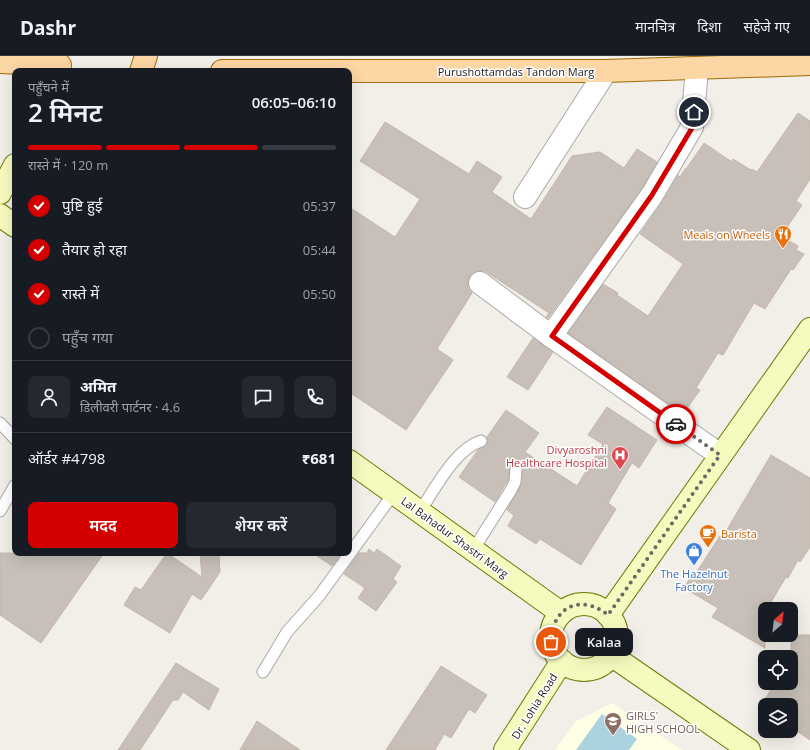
<!DOCTYPE html>
<html lang="hi">
<meta charset="utf-8">
<style>
body{margin:0;font-family:"Open Sans","Noto Sans Devanagari",sans-serif;background:#242831;color:#f1f3f6;height:100vh;display:flex;flex-direction:column;font-size:15px;white-space:nowrap}
*{box-sizing:border-box;margin:0}
p{font-size:13px;color:#9ea1a6}
.icon{flex:none;width:22px;height:22px;fill:none;stroke:currentColor;stroke-width:2;stroke-linecap:round;stroke-linejoin:round}
.map{position:relative;flex:1;overflow:hidden}
.side{position:absolute;left:12px;top:12px;width:340px;height:488px;display:flex;flex-direction:column;background:#171b24;border-radius:8px;box-shadow:0 4px 16px #0002}
.side>*{flex:none}
.needle{width:26px;rotate:28deg}
.tools{position:absolute;left:758px;top:546px;display:grid;gap:8px}
.tools a{display:grid;place-items:center;width:40px;height:40px;border-radius:8px;background:#171b24;box-shadow:0 4px 16px #0002;font-size:20px}
.pin{position:absolute;display:grid;place-items:center;width:34px;height:34px;color:#fff;margin:-17px;border:2px solid #fff;border-radius:50%;box-shadow:0 1px 4px #0007}
.courier{position:absolute;display:grid;place-items:center;width:40px;height:40px;margin:-20px;border:3px solid #d40000;border-radius:50%;background:#fff;color:#222;box-shadow:0 1px 5px #0007}
.bubble{position:absolute;height:28px;border-radius:8px;background:#171b24;box-shadow:0 4px 16px #0002;font-size:13px;font-weight:600;line-height:28px;text-align:center}
.summary em{font-style:normal;font-weight:600}
.summary div{display:flex;flex-direction:column-reverse}
.summary{display:flex;align-items:center;justify-content:space-between;height:68px;padding:0 16px}
h1{font-size:26px;font-weight:600;line-height:30px}
.bar{display:grid;grid-template-columns:repeat(4,1fr);gap:6px 4px;align-content:center;height:48px;padding:0 16px}
.bar i{height:5px;border-radius:3px;background:#363941}
.bar .on{background:#d40000}
.bar p{grid-column:span 4}
.line{display:flex;align-items:center;gap:10px;padding:0 16px;border-top:1px solid #363941}
.line div{flex:1}
.round{display:grid;place-items:center;flex:none;width:42px;height:42px;border-radius:8px;background:#242831}
ol{padding:0 16px;list-style:none}
li{display:flex;align-items:center;gap:12px;height:44px}
li p{margin-inline-start:auto}
li .icon{padding:4px;border-radius:50%;background:#d40000;color:#fff;stroke-width:4}
li:last-child{color:#9ea1a6}
li i{width:22px;height:22px;border:2px solid #363941;border-radius:50%}
.action{display:flex;gap:8px;margin-top:auto;padding:8px 16px}
.action a{flex:1;height:46px;border-radius:8px;background:#d40000;color:#fff;font-size:16px;font-weight:600;line-height:46px;text-align:center}
.action a+a{background:#242831;color:#f1f3f6}
header{display:flex;align-items:center;gap:24px;box-sizing:border-box;height:56px;padding:0 20px;background:#171b24;border-bottom:1px solid #363941}
header strong{font-size:19px}
nav{display:flex;gap:22px;margin-inline-start:auto;font-size:14px}
.map>svg:first-child{display:block}
</style>
<header>
<strong>Dashr</strong>
<nav><a>मानचित्र</a><a>दिशा</a><a>सहेजे गए</a></nav>
</header>
<div class="map">
<svg width="810" height="694" viewBox="0 0 810 694">
<rect width="100%" height="100%" fill="#f2efe9"/>
<polygon fill="#ffffe5" points="612,647 682,694 555,694 575,666"/>
<polygon fill="#aad3df" points="602,658 637,683 629,694 576,694"/>
<g fill="#c7bfb8" stroke="#c4b6ab">
<polygon points="798,57 810,65 810,123 796,145 802,149 781,180 798,190 796,194 804,198 793,214 791,213 765,253 754,247 723,299 718,297 696,332 700,334 683,358 568,277 603,228 618,237 617,239 648,260 683,208 640,178 663,145 678,119 680,121 685,113 686,113 704,87 732,106 733,103 751,114 752,113 757,116"/>
<polygon points="385,66 469,118 477,105 502,121 492,136 531,163 572,100 600,96 624,112 637,93 657,106 642,132 548,262 546,261 549,257 485,215 475,215 470,219 468,226 468,232 472,237 437,293 453,304 406,374 349,336 349,151 395,181 420,143 360,105"/>
<polygon points="533,282 553,296 528,334 507,321"/>
<polygon points="607,351 657,384 639,412 632,407 608,447 616,453 581,509 540,483 536,488 508,470 514,459 507,454 522,427 523,413 520,407 516,406 510,409 508,424 495,446 459,421 478,394 486,389 488,385 487,381 506,354 539,377 525,396 577,430 603,388 588,379"/>
<polygon points="771,399 810,422 810,491 800,506 798,504 788,522 786,521 767,553 765,553 765,592 712,561 718,552 684,532 694,515 696,517 720,480 722,482"/>
<polygon points="369,493 374,497 377,493 401,510 393,523 397,526 376,555 358,542 365,532 344,518 359,497 367,497"/>
<polygon points="0,497 104,497 41,587 0,559"/>
<polygon points="167,497 202,521 200,497 219,497 220,516 201,544 192,538 170,577 124,549 135,531 141,534"/>
<polygon points="313,497 342,497 332,510"/>
<polygon points="791,579 810,579 810,684 791,671 791,649 765,649 765,654 760,651 775,627 791,627"/>
<polygon points="176,607 219,633 209,654 183,636 178,644 173,644 140,694 118,694"/>
<polygon points="441,610 487,639 475,657 469,653 451,682 444,678 435,694 386,694"/>
<polygon points="257,665 300,694 240,694"/>
</g>
<g fill="none" stroke-linecap="round" stroke-linejoin="round">
<defs>
<g id="lane">
<polyline points="0,367 15,383"/>
<polyline points="0,455 15,429"/>
<path d="M420 455C435 433 455 393 481 385"/>
<polyline points="473,494 511,434 515,426 516,413"/>
<polyline points="263,616 287,576 319,540 394,437"/>
</g>
<g id="street">
<polyline points="525,141 606,15"/>
<polyline points="480,227 551,280 720,399"/>
<polyline points="551,280 652,139 692,71 697,12"/>
</g>
<g id="secondary">
<polyline points="0,137 15,109"/>
<polyline points="0,159 15,170"/>
<polyline points="349,405 561,557"/>
<circle cx="584" cy="581" r="33"/>
<polyline points="608,559 810,273"/>
<polyline points="611,599 749,694"/>
<polyline points="505,694 562,605"/>
</g>
<g id="primary">
<polyline points="0,6 60,9"/>
<polyline points="141,15 146,0"/>
<polyline points="222,15 606,15 810,8"/>
</g>
</defs>
<use href="#lane" stroke="#a9a9a9" stroke-width="13"/>
<use href="#street" stroke="#a9a9a9" stroke-width="24"/>
<use href="#secondary" stroke="#707d05" stroke-width="24"/>
<use href="#primary" stroke="#a06b00" stroke-width="24"/>
<use href="#lane" stroke="#fff" stroke-width="11"/>
<use href="#street" stroke="#fff" stroke-width="22"/>
<use href="#secondary" stroke="#f7fabf" stroke-width="22"/>
<use href="#primary" stroke="#fcd6a4" stroke-width="22"/>
</g>
<g fill="none" stroke-linecap="round" stroke-linejoin="round">
<path stroke="#6b6a68" stroke-width="4" stroke-dasharray="0 7.2" d="M551 586C552 551 580 537 608 559L720 399 676 368"/>
<polyline stroke="#d40000" stroke-width="5" points="676,368 552,280 652,139 692,72 694,56"/>
</g>
<defs>
<symbol id="restaurant-pin" viewBox="-11 -11 22 30"><path d="M0 17L-7.5 6A9.5 9.5 0 1 1 7.5 6Z" fill="#e8710a" stroke="#fff"/><path d="M-5-6h1v4h1v-4h1v4h1v-4h1v5L-1.5 .5V6h-2V.5L-5-1ZM5-6V6H3V1.5H1.5Q1.5-4 5-6Z" fill="#fff"/></symbol>
<symbol id="hospital-pin" viewBox="-11 -11 22 30"><path d="M0 17L-7.5 6A9.5 9.5 0 1 1 7.5 6Z" fill="#e0444e" stroke="#fff"/><path d="M-5-5h3v3.5h4V-5h3V5h-3V1.5h-4V5h-3Z" fill="#fff"/></symbol>
<symbol id="cafe-pin" viewBox="-11 -11 22 30"><path d="M0 17L-7.5 6A9.5 9.5 0 1 1 7.5 6Z" fill="#e8710a" stroke="#fff"/><path d="M-5.5-4.5H6V0H3Q3 3.5 0 3.5H-2.5Q-5.5 3.5-5.5 0ZM3-3.2v2h1.7v-2ZM-6 4.5H4V6H-6Z" fill="#fff"/></symbol>
<symbol id="shop-pin" viewBox="-11 -11 22 30"><path d="M0 17L-7.5 6A9.5 9.5 0 1 1 7.5 6Z" fill="#3f7fe0" stroke="#fff"/><path d="M-5-2.5h2.3a2.7 3.5 0 0 1 5.4 0H5L5.5 6h-11ZM-1.5-2.5h3a1.5 2.3 0 0 0-3 0Z" fill="#fff"/></symbol>
<symbol id="school-pin" viewBox="-11 -11 22 30"><path d="M0 17L-7.5 6A9.5 9.5 0 1 1 7.5 6Z" fill="#8d6e63" stroke="#fff"/><path d="M0-5L7-2L0 1L-7-2ZM-4 1L0 2.5L4 1V4Q0 6-4 4Z" fill="#fff"/></symbol>
</defs>
<g fill-rule="evenodd">
<use href="#restaurant-pin" x="773" y="168" width="20" height="27"/>
<use href="#hospital-pin" x="610" y="389" width="20" height="27"/>
<use href="#cafe-pin" x="698" y="467" width="20" height="27"/>
<use href="#shop-pin" x="684" y="485" width="20" height="27"/>
<use href="#school-pin" x="603" y="655" width="20" height="27"/>
</g>
<g text-anchor="middle" dominant-baseline="central" stroke-width="3" stroke-linejoin="round" paint-order="stroke">
<g font-size="11" fill="#222" stroke="#fff">
<text x="516" y="15">Purushottamdas Tandon Marg</text>
<text transform="translate(455 481) rotate(36)">Lal Bahadur Shastri Marg</text>
<text transform="translate(534 650) rotate(-58)">Dr. Lohia Road</text>
</g>
<g font-size="11" fill="#c56008" stroke="#fff" text-anchor="end">
<text x="770" y="178">Meals on Wheels</text>
<text x="721" y="477" text-anchor="start">Barista</text>
</g>
<g font-size="11" fill="#be3a42" stroke="#fff" text-anchor="end">
<text x="607" y="393">Divyaroshni<tspan x="607" dy="13">Healthcare Hospital</tspan></text>
</g>
<g font-size="11" fill="#366cbe" stroke="#fff">
<text x="694" y="517">The Hazelnut<tspan x="694" dy="13">Factory</tspan></text>
</g>
<g font-size="11" fill="#785e54" stroke="#fff" text-anchor="start">
<text x="626" y="659">GIRLS'<tspan x="626" dy="13">HIGH SCHOOL</tspan></text>
</g>
</g>
</svg>
<div class="tools">
<a><svg class="needle" viewBox="-14 -14 28 28"><path d="M0-13l5 13h-10z" fill="#e53935"/><path d="M0 13l5-13h-10z" fill="#9ea1a6"/></svg></a>
<a><svg class="icon" aria-label="locate" viewBox="0 0 24 24"><circle cx="12" cy="12" r="6"/><path d="M12 2v4M12 18v4M2 12h4M18 12h4"/></svg></a>
<a><svg class="icon" aria-label="layers" viewBox="0 0 24 24"><path d="M12 4l9 5-9 5-9-5zM3 14l9 5 9-5"/></svg></a>
</div>
<div class="pin" style="left:551px;top:586px;background:#ea580c"><svg class="icon" aria-label="bag" viewBox="0 0 24 24"><path d="M5 8h14l-1 12H6zM9 8a3 3 0 0 1 6 0"/></svg></div>
<div class="pin" style="left:694px;top:56px;background:#1f2937"><svg class="icon" aria-label="home" viewBox="0 0 24 24"><path d="M3 11l9-7 9 7M6 9v11h12V9"/></svg></div>
<div class="courier" style="left:676px;top:368px"><svg class="icon" aria-label="car" viewBox="0 0 24 24"><path d="M5 17H2v-5l4-1 3-4h7l3 4 3 1v5h-3M9 17h6M6 11h13"/><circle cx="7" cy="17" r="2"/><circle cx="17" cy="17" r="2"/></svg></div>
<div class="bubble" style="left:575px;top:572px;width:58px">Kalaa</div>
<section class="side">
<div class="summary"><div><h1>2 मिनट</h1><p>पहुँचने में</p></div><em>06:05–06:10</em></div>
<div class="bar"><i class="on"></i><i class="on"></i><i class="on"></i><i></i><p>रास्ते में · 120 m</p></div>
<ol>
<li><svg class="icon" aria-label="check" viewBox="0 0 24 24"><path d="M5 12l5 5 9-10"/></svg>पुष्टि हुई<p>05:37</p></li>
<li><svg class="icon" aria-label="check" viewBox="0 0 24 24"><path d="M5 12l5 5 9-10"/></svg>तैयार हो रहा<p>05:44</p></li>
<li><svg class="icon" aria-label="check" viewBox="0 0 24 24"><path d="M5 12l5 5 9-10"/></svg>रास्ते में<p>05:50</p></li>
<li><i></i>पहुँच गया</li>
</ol>
<div class="line" style="height:72px"><a class="round"><svg class="icon" aria-label="person" viewBox="0 0 24 24"><circle cx="12" cy="8" r="4"/><path d="M4 21q1-7 8-7t8 7"/></svg></a><div><b>अमित</b><p>डिलीवरी पार्टनर · 4.6</p></div><a class="round"><svg class="icon" aria-label="chat" viewBox="0 0 24 24"><path d="M4 5h16v11H9l-5 4z"/></svg></a><a class="round"><svg class="icon" aria-label="phone" viewBox="0 0 24 24"><path d="M5 4h4l2 5-3 2q2 4 5 5l2-3 5 2v4C11 20 4 13 5 4z"/></svg></a></div>
<div class="line" style="height:52px"><div>ऑर्डर #4798</div><b>₹681</b></div>
<div class="action"><a>मदद</a><a>शेयर करें</a></div>
</section>
</div>
